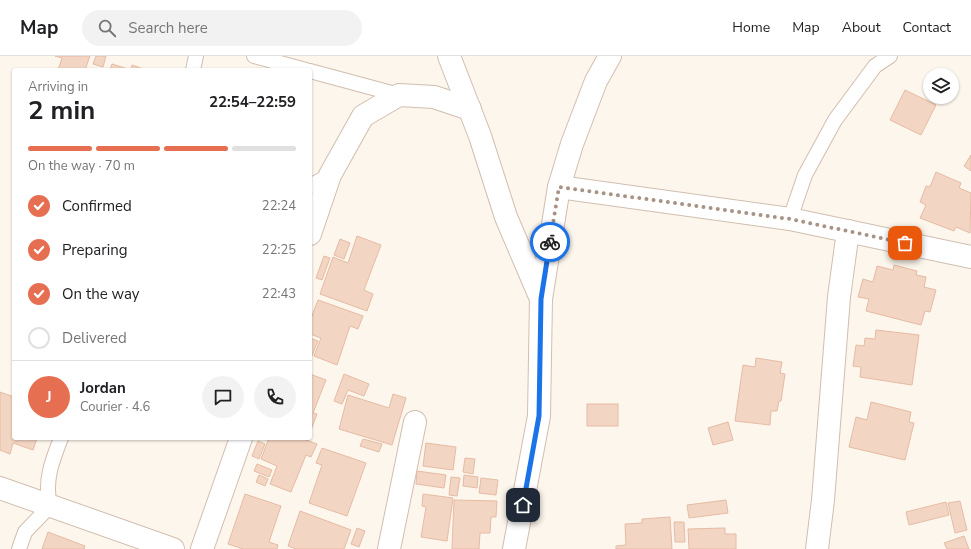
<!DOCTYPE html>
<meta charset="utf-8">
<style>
body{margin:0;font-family:"Nunito Sans",sans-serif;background:#f2f2f2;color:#202124;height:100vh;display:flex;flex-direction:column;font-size:15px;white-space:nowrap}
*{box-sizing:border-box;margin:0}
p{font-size:13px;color:#757577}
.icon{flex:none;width:22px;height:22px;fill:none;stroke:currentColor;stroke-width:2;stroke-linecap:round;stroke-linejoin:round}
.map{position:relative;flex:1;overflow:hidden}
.side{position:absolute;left:12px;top:12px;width:300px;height:372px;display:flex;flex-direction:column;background:#fff;border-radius:4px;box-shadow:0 1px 3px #0004}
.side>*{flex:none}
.controls{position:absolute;left:923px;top:12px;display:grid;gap:8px}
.controls a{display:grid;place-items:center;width:36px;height:36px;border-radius:50%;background:#fff;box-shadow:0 1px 3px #0004;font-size:20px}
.pin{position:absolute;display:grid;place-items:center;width:34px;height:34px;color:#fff;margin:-17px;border-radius:8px;box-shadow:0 2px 6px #0006}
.courier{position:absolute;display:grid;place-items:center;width:40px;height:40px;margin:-20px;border:3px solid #1a73e8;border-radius:50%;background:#fff;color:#222;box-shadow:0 1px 5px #0007}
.overview em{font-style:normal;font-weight:700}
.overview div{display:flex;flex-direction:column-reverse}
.overview{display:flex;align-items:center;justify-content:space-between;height:68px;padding:0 16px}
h1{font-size:26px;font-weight:700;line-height:30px}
.bar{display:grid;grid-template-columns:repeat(4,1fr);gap:6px 4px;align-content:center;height:48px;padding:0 16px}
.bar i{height:5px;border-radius:3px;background:#e0e0e0}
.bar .selected{background:#e76f51}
.bar p{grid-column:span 4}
.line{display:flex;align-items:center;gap:10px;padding:0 16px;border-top:1px solid #e0e0e0}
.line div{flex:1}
.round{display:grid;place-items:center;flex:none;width:42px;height:42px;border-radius:21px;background:#f2f2f2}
ol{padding:0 16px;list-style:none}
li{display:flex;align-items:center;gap:12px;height:44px}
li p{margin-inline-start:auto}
li .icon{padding:4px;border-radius:50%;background:#e76f51;color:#fff;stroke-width:4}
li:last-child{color:#757577}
li i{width:22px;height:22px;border:2px solid #e0e0e0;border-radius:50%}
header{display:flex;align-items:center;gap:24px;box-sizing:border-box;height:56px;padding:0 20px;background:#fff;border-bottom:1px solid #e0e0e0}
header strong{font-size:19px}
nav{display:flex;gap:22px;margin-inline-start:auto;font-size:14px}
.search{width:280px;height:36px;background:#f2f2f2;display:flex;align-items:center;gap:10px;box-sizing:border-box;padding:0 14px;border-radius:22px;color:#757577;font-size:15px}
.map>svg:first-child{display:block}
</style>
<header>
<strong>Map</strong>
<div class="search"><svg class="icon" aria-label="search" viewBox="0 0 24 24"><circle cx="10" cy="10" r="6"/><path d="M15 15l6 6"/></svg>Search here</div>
<nav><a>Home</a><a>Map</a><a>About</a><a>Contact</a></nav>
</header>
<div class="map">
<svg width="971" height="493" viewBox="0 0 971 493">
<rect width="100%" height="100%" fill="#fdf6ec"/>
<g fill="#f3d5c3" stroke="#e6bba3">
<polygon points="55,0 90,0 85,14 58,14 62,2"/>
<polygon points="96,0 106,0 103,11 93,8"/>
<polygon points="112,8 131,14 132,9 146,14 110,14"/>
<polygon points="905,34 936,49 921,79 890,64"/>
<polygon points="971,99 971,115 964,110"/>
<polygon points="936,116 961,127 959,132 971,137 970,177 956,171 954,175 920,162 926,149 920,146 926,130 930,131"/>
<polygon points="357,180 381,189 364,234 373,238 367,255 320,238 333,201 348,207"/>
<polygon points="340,183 350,187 344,203 334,199"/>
<polygon points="324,200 330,202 322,224 316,222"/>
<polygon points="894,209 917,215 916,219 926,221 924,231 936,234 930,256 925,255 921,269 866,255 869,243 858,241 863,223 873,226 877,210 893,214"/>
<polygon points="318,244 363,260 358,273 350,270 337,309 314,300 321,282 310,278 310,265"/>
<polygon points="876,274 919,279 912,329 860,321 861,311 853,310 856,289 864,290 865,282 875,283"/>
<polygon points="310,282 318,285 311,302 310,301"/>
<polygon points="756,302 782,306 780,317 785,318 781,345 779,345 777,355 771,355 770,369 735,365 743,309 755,311"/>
<polygon points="310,318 326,324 313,357 317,358 311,374"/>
<polygon points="344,318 369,328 364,340 348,334 342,348 334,345"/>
<polygon points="0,336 14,341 14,382 37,382 33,394 13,387 10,398 0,394"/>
<polygon points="393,338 406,342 392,389 339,373 348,339 389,352"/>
<polygon points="871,346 911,356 909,366 914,367 905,404 849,391 856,361 867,364"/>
<rect x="587" y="348" width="31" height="22"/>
<polygon points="728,366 733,384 713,389 708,372"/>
<polygon points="269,382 301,382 317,388 311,401 306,399 291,436 270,428 277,410 261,403"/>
<polygon points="363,383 382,388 379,396 360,390"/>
<polygon points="258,385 265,388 259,403 252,400"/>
<polygon points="426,387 456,391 453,414 423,410"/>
<polygon points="322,392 366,407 347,460 309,447 322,409 316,407"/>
<polygon points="465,402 475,403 473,418 463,416"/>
<polygon points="257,408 272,414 269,421 254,415"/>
<polygon points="417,415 446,419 444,432 416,428"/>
<polygon points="259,419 268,423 265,430 256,426"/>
<polygon points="464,419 478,421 477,432 463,430"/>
<polygon points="451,421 460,422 457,440 449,439"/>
<polygon points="481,422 498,424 496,439 479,437"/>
<polygon points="245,438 281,450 269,486 278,489 277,493 243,493 228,488"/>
<polygon points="423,438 453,442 447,485 421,481 426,451 422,450"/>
<polygon points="454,444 497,445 496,461 491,461 490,477 480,477 479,493 452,493"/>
<polygon points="726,444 728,457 689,462 687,449"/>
<polygon points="960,445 967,474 955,477 948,447"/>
<polygon points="946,446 949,459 909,469 906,456"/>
<polygon points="300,455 351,474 344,493 296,493 288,490"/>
<polygon points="670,461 672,493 616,493 616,490 626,489 625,468 642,467 642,463"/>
<polygon points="674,466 684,466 685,486 675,486"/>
<polygon points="357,472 365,475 359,491 351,488"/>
<polygon points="725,472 725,478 736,478 736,493 689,493 688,473"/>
<polygon points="48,476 85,490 84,493 42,493"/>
<polygon points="964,480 969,493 947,493 944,487"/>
</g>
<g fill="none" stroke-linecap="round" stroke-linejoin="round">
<defs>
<g id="lane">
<polyline points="254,0 306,14"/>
<polyline points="193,14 196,0"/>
<polyline points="310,15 399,39"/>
<polyline points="310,130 330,119"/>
<polyline points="790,163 805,119 835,64 875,10 890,0"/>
<path d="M19 493 25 476 50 450C44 425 52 405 61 382"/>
</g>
<g id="street">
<polyline points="449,0 480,80 506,161 541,243"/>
<polyline points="559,131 790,163 971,201"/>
<polyline points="310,178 330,119 363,60 399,39 434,41 470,53"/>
<polyline points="0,432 173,493"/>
<polyline points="202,493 241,382"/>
<polyline points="389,493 415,366"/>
<polyline points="514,493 539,360 541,243 559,131 572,88 596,25 610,0"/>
<polyline points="817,493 823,444 839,241 848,175"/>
</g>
</defs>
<use href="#lane" stroke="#d1beb0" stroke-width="16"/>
<use href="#street" stroke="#d1beb0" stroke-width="24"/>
<use href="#lane" stroke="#fff" stroke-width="14"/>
<use href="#street" stroke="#fff" stroke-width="22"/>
</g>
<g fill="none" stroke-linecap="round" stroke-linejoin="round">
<polyline stroke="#a89285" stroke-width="4" stroke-dasharray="0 7.2" points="550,186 559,131 790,163 905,187"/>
<polyline stroke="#1a73e8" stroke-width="5" points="523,449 539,360 541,243 550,186"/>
</g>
</svg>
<div class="controls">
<a><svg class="icon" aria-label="layers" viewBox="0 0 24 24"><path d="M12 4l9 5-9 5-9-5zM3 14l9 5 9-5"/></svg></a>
</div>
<div class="pin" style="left:905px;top:187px;background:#ea580c"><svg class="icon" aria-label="bag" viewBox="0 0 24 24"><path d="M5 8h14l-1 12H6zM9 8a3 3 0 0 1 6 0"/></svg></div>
<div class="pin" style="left:523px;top:449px;background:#1f2937"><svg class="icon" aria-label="home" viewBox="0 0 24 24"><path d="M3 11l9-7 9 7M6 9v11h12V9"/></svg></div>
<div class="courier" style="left:550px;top:186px"><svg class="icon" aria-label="bike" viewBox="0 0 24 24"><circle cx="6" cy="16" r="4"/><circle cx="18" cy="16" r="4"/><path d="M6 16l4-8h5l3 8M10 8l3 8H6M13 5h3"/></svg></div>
<section class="side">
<div class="overview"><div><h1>2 min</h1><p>Arriving in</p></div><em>22:54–22:59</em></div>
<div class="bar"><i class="selected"></i><i class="selected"></i><i class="selected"></i><i></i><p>On the way · 70 m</p></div>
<ol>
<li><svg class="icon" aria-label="check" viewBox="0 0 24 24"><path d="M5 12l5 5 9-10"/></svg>Confirmed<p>22:24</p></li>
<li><svg class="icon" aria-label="check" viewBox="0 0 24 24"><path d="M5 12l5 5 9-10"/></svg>Preparing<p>22:25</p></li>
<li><svg class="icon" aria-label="check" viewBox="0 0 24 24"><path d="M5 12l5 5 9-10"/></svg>On the way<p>22:43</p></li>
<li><i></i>Delivered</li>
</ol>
<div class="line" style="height:72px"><b class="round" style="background:#e76f51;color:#fff">J</b><div><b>Jordan</b><p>Courier · 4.6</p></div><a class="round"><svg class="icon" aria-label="chat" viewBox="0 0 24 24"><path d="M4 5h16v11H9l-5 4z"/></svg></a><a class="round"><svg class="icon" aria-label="phone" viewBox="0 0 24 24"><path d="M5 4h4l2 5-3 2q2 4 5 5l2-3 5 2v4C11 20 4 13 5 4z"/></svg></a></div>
</section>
</div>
